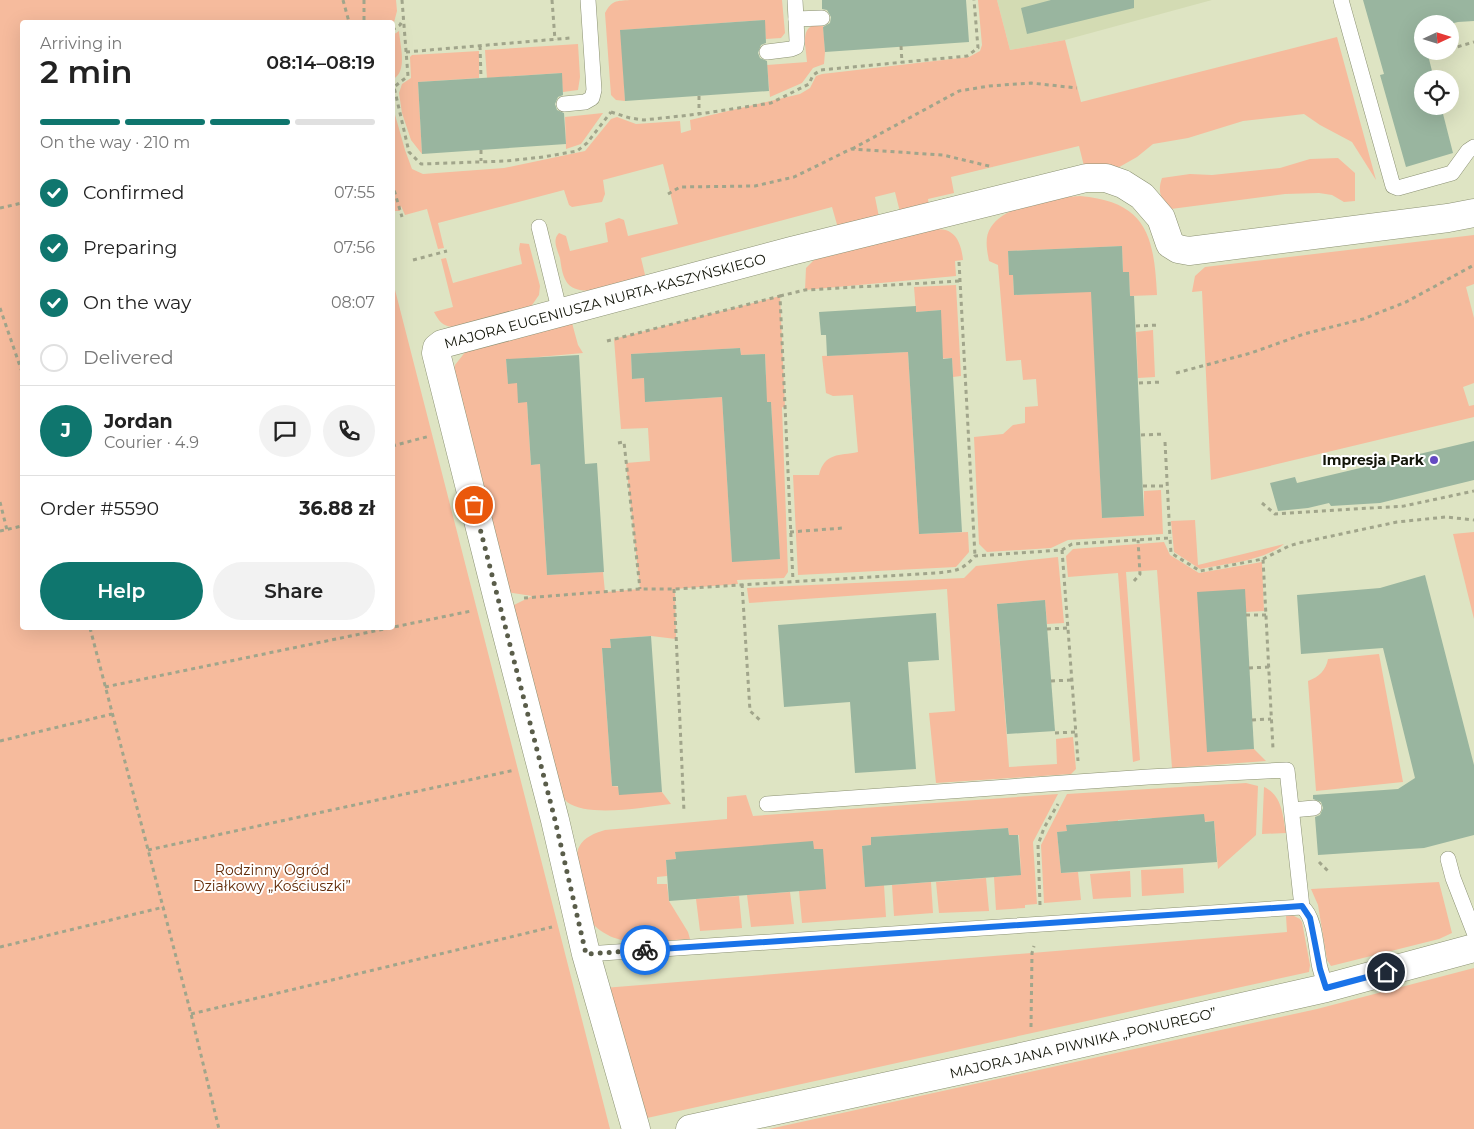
<!DOCTYPE html>
<meta charset="utf-8">
<style>
body{margin:0;font-family:Montserrat,sans-serif;background:#f2f2f2;color:#222;height:100vh;display:flex;flex-direction:column;font-size:19px;white-space:nowrap}
*{box-sizing:border-box;margin:0}
p{font-size:16px;color:#767676}
.icon{flex:none;width:28px;height:28px;fill:none;stroke:currentColor;stroke-width:2;stroke-linecap:round;stroke-linejoin:round}
.map{position:relative;flex:1;overflow:hidden}
.drawer{position:absolute;left:20px;top:20px;width:375px;height:610px;display:flex;flex-direction:column;background:#fff;border-radius:5px;box-shadow:0 5px 20px #0002}
.drawer>*{flex:none}
.needle{width:32px;rotate:86deg}
.fabs{position:absolute;left:1414px;top:15px;display:grid;gap:10px}
.fabs a{display:grid;place-items:center;width:45px;height:45px;border-radius:50%;background:#fff;box-shadow:0 5px 20px #0002;font-size:25px}
.pin{position:absolute;display:grid;place-items:center;width:42px;height:42px;color:#fff;margin:-21px;border:2px solid #fff;border-radius:50%;box-shadow:0 1px 5px #0007}
.courier{position:absolute;display:grid;place-items:center;width:50px;height:50px;margin:-25px;border:4px solid #1a73e8;border-radius:50%;background:#fff;color:#222;box-shadow:0 1px 6px #0007}
.headline em{font-style:normal;font-weight:600}
.headline div{display:flex;flex-direction:column-reverse}
.headline{display:flex;align-items:center;justify-content:space-between;height:85px;padding:0 20px}
h1{font-size:32px;font-weight:600;line-height:38px}
.bar{display:grid;grid-template-columns:repeat(4,1fr);gap:8px 5px;align-content:center;height:60px;padding:0 20px}
.bar i{height:6px;border-radius:4px;background:#e0e0e0}
.bar .current{background:#0f766e}
.bar p{grid-column:span 4}
.line{display:flex;align-items:center;gap:12px;padding:0 20px;border-top:1px solid #e0e0e0}
.line div{flex:1}
.round{display:grid;place-items:center;flex:none;width:52px;height:52px;border-radius:26px;background:#f2f2f2}
ol{padding:0 20px;list-style:none}
li{display:flex;align-items:center;gap:15px;height:55px}
li p{margin-inline-start:auto}
li .icon{padding:5px;border-radius:50%;background:#0f766e;color:#fff;stroke-width:4}
li:last-child{color:#767676}
li i{width:28px;height:28px;border:2px solid #e0e0e0;border-radius:50%}
.cta{display:flex;gap:10px;margin-top:auto;padding:10px 20px}
.cta a{flex:1;height:58px;border-radius:30px;background:#0f766e;color:#fff;font-size:20px;font-weight:600;line-height:58px;text-align:center}
.cta a+a{background:#f2f2f2;color:#222}
.map>svg:first-child{display:block}
</style>
<div class="map">
<svg width="1474" height="1129" viewBox="0 0 1474 1129">
<rect width="100%" height="100%" fill="#dee4c3"/>
<polygon fill="#d3dbb3" points="997,0 1212,0 1065,40 1010,50"/>
<g fill="#f6bb9d" fill-rule="evenodd">
<polygon points="0,0 396,0 397,11 393,26 392,22 22,22 22,628 392,628 393,282 610,1129 0,1129"/>
<path d="M630 0H782L785 33 781 38 766 39 764 20 621 30 625 101 616 100 611 95 605 13C612 0 616 1 630 0Z"/>
<path d="M978 0H997L1010 50 1065 40 1081 102 1337 37 1376 180 1352 142 1320 125 1304 114 1243 121 1188 138 1153 144 1137 157 1114 170 1084 166 1079 146 951 177 954 193 928 199 929 205 900 212 895 192 875 197 879 217 838 228 832 207 641 258 646 279C627 283 577 302 566 281 562 274 561 265 560 258 557 249 552 240 559 233L566 236 570 251 608 242 605 223 619 218 624 220 628 236 678 224 663 164 603 180 605 194 602 202 572 207 569 205 564 190 438 223 444 248 438 249 427 209 405 215 401 206 400 211H393L392 104 405 150 412 169 423 174 504 168 585 151 611 119 617 117 636 124 680 121 681 133 691 130 690 120 800 94 810 88 816 76 822 74 969 57 980 51 982 45Z"/>
<path d="M823 23 825 52 824 64 813 68 802 83 770 97 767 65 807 62C806 43 798 25 823 23Z"/>
<path d="M399 31C400 45 408 72 393 79V35Z"/>
<polygon points="578,44 580,77 578,90 563,92 561,73 487,78 485,50"/>
<polygon points="479,51 479,78 418,82 422,154 411,140 402,113 399,93 402,84 411,78 410,57 412,55"/>
<polygon points="603,113 581,144 566,149 565,117"/>
<path d="M1338 158 1355 173V201L1344 202 1332 195 1319 193 1285 194 1171 209C1161 200 1157 192 1162 178L1190 174 1212 175 1280 168 1310 159Z"/>
<path d="M1080 196C1147 202 1154 236 1157 295L1130 296 1129 272H1123L1122 246 1008 251 1009 275H1013L1014 295 1097 291 1092 300 1102 518 1144 516V491L1161 490 1163 534 1068 540 1051 548 987 552 979 544 974 437 1003 434 1013 425 1025 423V407L1038 406 1036 379 1023 380 1021 360 1006 361 998 265 989 261C987 250 984 237 991 227 1006 204 1055 198 1080 196Z"/>
<path d="M934 229C938 229 946 229 950 232 959 237 962 250 963 260L955 261 956 276 805 290 806 268 814 260Z"/>
<polygon points="1474,235 1474,284 1466,287 1474,318 1474,383 1463,387 1469,406 1474,405 1474,417 1211,480 1202,291 1192,292 1195,276 1205,267"/>
<path d="M520 243 529 244 540 286 539 295 530 308 453 327C442 326 439 321 434 312L453 307 441 259 446 258 453 283 522 264 519 249Z"/>
<polygon points="956,285 961,376 953,377 952,358 933,359 940,310 916,312 914,287"/>
<path d="M780 296 785 408 782 407 788 572 784 578 737 580 738 584 675 589 676 639 651 636 610 639 611 648 602 649 612 786 662 792 671 804C644 807 589 818 567 802 563 798 559 791 556 786L510 612 514 605 532 596 506 592 452 380 455 365 466 351 572 323 578 345 583 353 506 360 508 383H517L527 402 531 465 540 464 547 575 603 572 605 592 640 589 626 463 650 461 648 428 621 429 614 339ZM740 348 741 355 765 354 766 375 758 376 760 403 771 402 779 559 732 561 722 397 646 402 644 378 632 379 631 354Z"/>
<polygon points="1153,330 1155,377 1138,378 1136,332"/>
<path d="M908 352 919 534 968 532 969 552 956 567 798 575 793 475H819C825 452 839 456 858 452L853 395 833 396 826 393 822 356Z"/>
<path d="M1195 520 1198 565 1284 544C1261 562 1228 563 1200 569L1174 552 1171 521Z"/>
<polygon points="1474,532 1474,619 1453,534"/>
<polygon points="1164,542 1170,555 1199,573 1262,562 1264,611 1246,612 1207,752 1254,749 1266,761 1172,768 1157,570 1126,572 1140,760 1133,762 1118,573 1068,577 1066,556 1073,549"/>
<polygon points="1058,557 1064,623 1047,624 1045,600 997,604 1009,767 1057,764 1056,739 1073,737 1076,769 1071,774 936,783 929,713 955,711 947,589 749,603 747,588 964,578 976,566"/>
<path d="M1379 654 1403 782 1316 791 1308 681C1319 677 1326 670 1328 659Z"/>
<polygon points="1246,783 1258,786 1256,835 1218,869 1214,821 1153,825 1152,818 1118,820 1118,828 1099,822 1067,825 1067,831 1057,832 1061,873 1078,872 1081,900 1044,903 1041,845 1067,794"/>
<path d="M1264 787C1282 795 1283 816 1286 833L1262 834Z"/>
<path d="M1058 794 1033 842 1037 904 1025 905V908L996 910 994 877 1021 875 1019 835H1009L1008 828 871 837V845L862 846 865 886 884 885 886 917 802 923 799 891 826 888 822 849 675 853 676 859 666 860 667 876 657 877V884H667L669 901 688 932 690 939C652 940 617 952 589 920 586 905 572 859 579 847 584 837 595 833 605 830L727 819V797L746 795 753 816Z"/>
<polygon points="1183,868 1184,893 1142,896 1141,870"/>
<polygon points="1130,871 1131,897 1093,899 1090,874"/>
<polygon points="986,878 989,911 939,913 936,882"/>
<polygon points="931,882 933,913 894,916 892,885"/>
<polygon points="1439,882 1452,933 1439,939 1331,966 1327,960 1318,905 1311,889"/>
<polygon points="790,892 794,924 751,927 747,895"/>
<polygon points="739,896 742,928 700,931 696,899"/>
<polygon points="1292,915 1300,919 1302,922 1310,965 1309,972 647,1118 604,988 1287,932 1286,916"/>
<polygon points="1474,968 1474,1129 769,1129 1317,1009"/>
</g>
<g fill="#99b59f">
<polygon points="822,0 966,0 969,42 825,52 823,27 830,23 831,17 827,10 822,9"/>
<polygon points="1051,0 1134,0 1134,8 1027,34 1021,8"/>
<polygon points="1363,0 1474,0 1474,21 1458,22 1450,24 1422,24 1422,51 1427,51 1434,79 1422,79 1422,106 1441,106 1453,153 1406,167 1380,75 1384,74"/>
<polygon points="765,20 766,43 761,45 758,53 760,58 767,61 769,91 625,101 620,30"/>
<polygon points="562,73 563,95 558,97 555,104 557,110 564,113 566,144 422,154 418,82"/>
<polygon points="1122,246 1123,272 1129,272 1130,296 1134,296 1144,516 1102,518 1091,292 1014,295 1013,275 1009,275 1008,251"/>
<polygon points="916,306 916,312 941,310 943,359 952,358 962,532 919,534 908,352 827,356 826,335 821,335 819,312"/>
<polygon points="740,348 741,355 765,354 767,402 771,402 780,559 732,562 722,397 645,402 644,378 632,379 631,354"/>
<polygon points="579,355 585,464 597,463 604,572 547,575 540,464 531,465 527,402 518,403 517,383 508,384 506,359"/>
<polygon points="1474,441 1474,480 1380,503 1331,506 1329,503 1308,508 1278,511 1270,483 1295,477 1297,483"/>
<polygon points="1425,575 1474,765 1474,835 1424,848 1318,855 1315,817 1320,815 1323,808 1321,802 1313,799 1313,795 1398,789 1415,778 1383,648 1301,654 1297,595 1380,588"/>
<polygon points="1245,589 1254,749 1207,752 1197,592"/>
<polygon points="1045,600 1055,731 1007,734 997,604"/>
<polygon points="936,613 939,660 908,662 916,769 855,773 850,702 784,707 778,625"/>
<polygon points="651,636 662,792 619,795 618,786 612,786 602,648 611,648 610,639"/>
<polygon points="1204,814 1205,822 1214,821 1217,862 1061,873 1057,832 1067,831 1066,825"/>
<polygon points="1008,828 1009,835 1018,835 1021,875 865,887 862,846 871,845 871,837"/>
<polygon points="813,841 814,849 823,849 826,889 669,901 666,860 676,859 675,852"/>
</g>
<g fill="none" stroke-linecap="round" stroke-linejoin="round">
<defs>
<g id="service">
<polyline points="795,0 796,19 822,18"/>
<polyline points="1341,0 1393,186 1398,188 1452,173 1468,151 1474,147"/>
<polyline points="767,52 791,49 796,47 797,41 796,19"/>
<polyline points="564,104 585,102 592,98 594,90 588,0"/>
<polyline points="539,227 560,313"/>
<path d="M767 804 1148 777 1287 770 1302 907C1316 917 1316 952 1320 968 1322 975 1324 981 1326 988"/>
<polyline points="1292,810 1314,808"/>
<polyline points="1448,859 1453,878 1474,932"/>
<polyline points="586,954 1302,907"/>
</g>
<g id="minor">
<polyline points="636,1129 586,954 555,820 498,600 436,353 437,348 442,344 791,251 1086,178 1106,178 1123,184 1142,196 1161,218 1170,244 1178,249 1189,251 1448,218 1474,213"/>
<polyline points="690,1129 1008,1060 1326,988 1474,948"/>
</g>
</defs>
<use href="#service" stroke="#8b9173" stroke-width="16"/>
<use href="#minor" stroke="#8b9173" stroke-width="29"/>
<g stroke="#a1a58b" stroke-width="3" stroke-dasharray="4 4" stroke-linecap="butt">
<polyline points="343,0 349,22"/>
<polyline points="364,0 364,22"/>
<polyline points="402,0 408,76 394,87 409,152 421,164 506,161 543,157 577,151 587,143 611,112"/>
<polyline points="552,0 555,40"/>
<polyline points="392,30 400,25 403,19"/>
<polyline points="480,46 481,78"/>
<polyline points="901,46 902,63"/>
<polyline points="1450,49 1474,42"/>
<polyline points="1447,51 1447,55"/>
<polyline points="406,52 570,38"/>
<polyline points="699,96 699,114"/>
<polyline points="611,112 630,118 644,120 699,114 771,103 809,84 813,75 821,70 967,56 978,48 974,0"/>
<polyline points="852,149 959,91 989,86 1031,83 1077,88"/>
<polyline points="481,150 481,161"/>
<polyline points="392,183 402,217"/>
<polyline points="668,194 680,187 755,186 794,177 851,149 943,155 993,167"/>
<polyline points="0,208 22,203"/>
<polyline points="413,260 447,251"/>
<polyline points="959,262 975,556"/>
<polyline points="780,296 805,290 960,281"/>
<polyline points="0,308 22,372"/>
<polyline points="1136,326 1159,325"/>
<polyline points="607,341 780,296 793,581"/>
<polyline points="1176,373 1251,353 1304,334 1363,319 1406,302 1474,265"/>
<polyline points="1139,383 1162,382"/>
<polyline points="1141,435 1165,434"/>
<polyline points="1165,442 1170,538"/>
<polyline points="618,443 624,442 640,589"/>
<polyline points="392,446 430,436"/>
<polyline points="1143,486 1167,486"/>
<polyline points="0,502 7,530"/>
<polyline points="1262,503 1275,514 1404,506 1474,491"/>
<polyline points="0,531 22,526"/>
<polyline points="790,532 843,528"/>
<polyline points="1062,550 1078,761"/>
<polyline points="1263,559 1289,546 1299,543 1397,522 1446,517 1474,520"/>
<polyline points="1134,581 1140,574 1138,540"/>
<polyline points="742,584 750,711 761,721"/>
<polyline points="674,589 684,812"/>
<path d="M524 598 640 589H674L936 573C955 571 962 571 975 556L1062 550 1072 544 1170 538 1171 553 1200 571 1263 559 1273 749"/>
<polyline points="1246,615 1266,615"/>
<polyline points="90,628 191,1014 219,1129"/>
<polyline points="1047,629 1068,628"/>
<polyline points="1249,668 1269,667"/>
<polyline points="1051,681 1072,680"/>
<polyline points="105,687 471,611"/>
<polyline points="1252,720 1271,719"/>
<polyline points="1055,733 1076,732"/>
<polyline points="0,741 112,714"/>
<polyline points="148,850 515,770"/>
<polyline points="1319,862 1329,872"/>
<polyline points="1040,905 1038,845 1044,828 1058,804"/>
<polyline points="0,947 164,907"/>
<polyline points="191,1014 552,927"/>
<polyline points="1031,1027 1032,953 1034,946"/>
</g>
<use href="#service" stroke="#fff" stroke-width="15"/>
<use href="#minor" stroke="#fff" stroke-width="28"/>
</g>
<g fill="none" stroke-linecap="round" stroke-linejoin="round">
<polyline stroke="#5a5d4a" stroke-width="5" stroke-dasharray="0 9" points="474,505 555,820 586,954 645,950"/>
<polyline stroke="#1a73e8" stroke-width="6" points="645,950 1302,906 1310,918 1320,969 1326,988 1386,972"/>
</g>
<circle fill="#6449c2" stroke="#fff" stroke-width="2" cx="1434" cy="460" r="5"/>
<g text-anchor="middle" dominant-baseline="central" stroke-width="4" stroke-linejoin="round" paint-order="stroke">
<g font-size="14" fill="#131509" stroke="#fff">
<text transform="translate(605 301) rotate(-15)">MAJORA EUGENIUSZA NURTA-KASZYŃSKIEGO</text>
<text transform="translate(1083 1043) rotate(-13)">MAJORA JANA PIWNIKA „PONUREGO”</text>
</g>
<g font-size="14" font-weight="bold" fill="#131509" stroke="#fff" text-anchor="end">
<text x="1424" y="460">Impresja Park</text>
</g>
<g font-size="14" fill="#612a07" stroke="#fff">
<text x="272" y="870">Rodzinny Ogród<tspan x="272" dy="16">Działkowy „Kościuszki”</tspan></text>
</g>
</g>
</svg>
<div class="fabs">
<a><svg class="needle" viewBox="-14 -14 28 28"><path d="M0-13l5 13h-10z" fill="#e53935"/><path d="M0 13l5-13h-10z" fill="#767676"/></svg></a>
<a><svg class="icon" aria-label="locate" viewBox="0 0 24 24"><circle cx="12" cy="12" r="6"/><path d="M12 2v4M12 18v4M2 12h4M18 12h4"/></svg></a>
</div>
<div class="pin" style="left:474px;top:505px;background:#ea580c"><svg class="icon" aria-label="bag" viewBox="0 0 24 24"><path d="M5 8h14l-1 12H6zM9 8a3 3 0 0 1 6 0"/></svg></div>
<div class="pin" style="left:1386px;top:972px;background:#1f2937"><svg class="icon" aria-label="home" viewBox="0 0 24 24"><path d="M3 11l9-7 9 7M6 9v11h12V9"/></svg></div>
<div class="courier" style="left:645px;top:950px"><svg class="icon" aria-label="bike" viewBox="0 0 24 24"><circle cx="6" cy="16" r="4"/><circle cx="18" cy="16" r="4"/><path d="M6 16l4-8h5l3 8M10 8l3 8H6M13 5h3"/></svg></div>
<section class="drawer">
<div class="headline"><div><h1>2 min</h1><p>Arriving in</p></div><em>08:14–08:19</em></div>
<div class="bar"><i class="current"></i><i class="current"></i><i class="current"></i><i></i><p>On the way · 210 m</p></div>
<ol>
<li><svg class="icon" aria-label="check" viewBox="0 0 24 24"><path d="M5 12l5 5 9-10"/></svg>Confirmed<p>07:55</p></li>
<li><svg class="icon" aria-label="check" viewBox="0 0 24 24"><path d="M5 12l5 5 9-10"/></svg>Preparing<p>07:56</p></li>
<li><svg class="icon" aria-label="check" viewBox="0 0 24 24"><path d="M5 12l5 5 9-10"/></svg>On the way<p>08:07</p></li>
<li><i></i>Delivered</li>
</ol>
<div class="line" style="height:90px"><b class="round" style="background:#0f766e;color:#fff">J</b><div><b>Jordan</b><p>Courier · 4.9</p></div><a class="round"><svg class="icon" aria-label="chat" viewBox="0 0 24 24"><path d="M4 5h16v11H9l-5 4z"/></svg></a><a class="round"><svg class="icon" aria-label="phone" viewBox="0 0 24 24"><path d="M5 4h4l2 5-3 2q2 4 5 5l2-3 5 2v4C11 20 4 13 5 4z"/></svg></a></div>
<div class="line" style="height:65px"><div>Order #5590</div><b>36.88 zł</b></div>
<div class="cta"><a>Help</a><a>Share</a></div>
</section>
</div>
